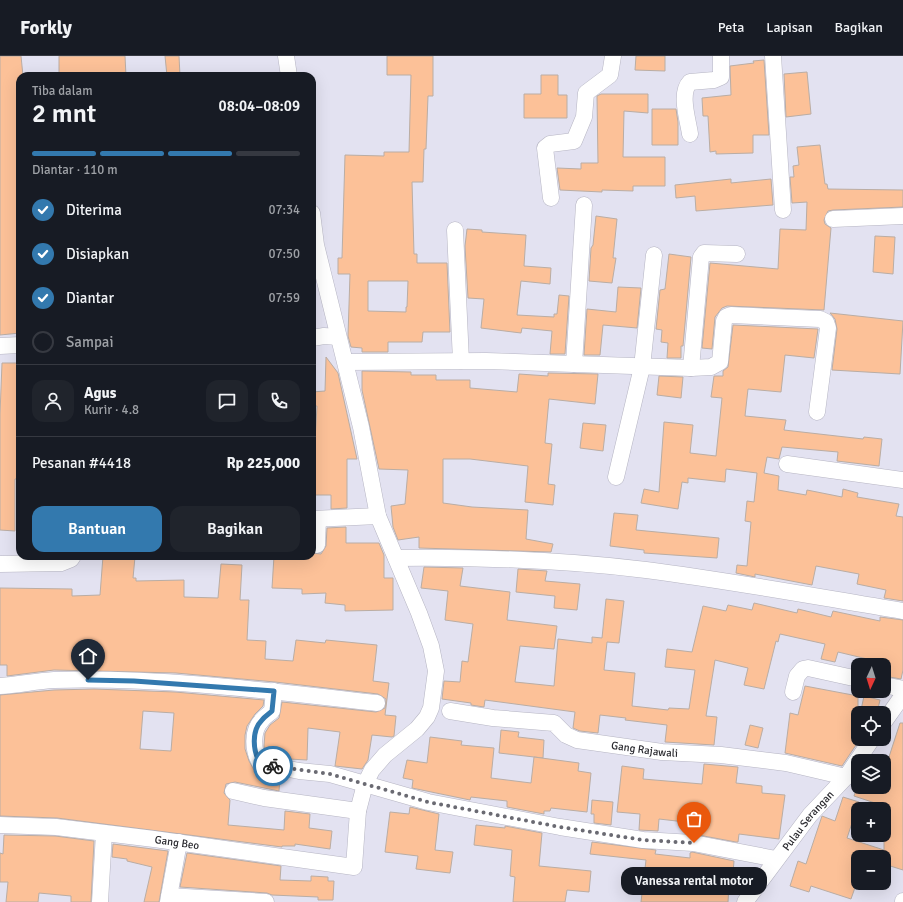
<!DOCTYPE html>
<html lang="id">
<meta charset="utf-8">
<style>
body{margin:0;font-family:Signika,sans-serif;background:#20242c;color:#f1f3f6;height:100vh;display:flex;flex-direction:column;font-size:15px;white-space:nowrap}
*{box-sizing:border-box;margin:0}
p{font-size:13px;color:#9ea1a6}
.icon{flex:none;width:22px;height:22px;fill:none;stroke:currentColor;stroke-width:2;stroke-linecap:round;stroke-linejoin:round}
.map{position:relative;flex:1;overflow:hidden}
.panel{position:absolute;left:16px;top:16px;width:300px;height:488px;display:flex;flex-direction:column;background:#171b24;border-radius:12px;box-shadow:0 4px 16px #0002}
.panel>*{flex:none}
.needle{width:26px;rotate:184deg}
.controls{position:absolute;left:851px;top:602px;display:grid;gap:8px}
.controls a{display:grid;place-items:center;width:40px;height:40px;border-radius:8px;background:#171b24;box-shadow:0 4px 16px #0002;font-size:20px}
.pin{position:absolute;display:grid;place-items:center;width:34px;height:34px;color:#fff;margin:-41px -17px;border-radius:50% 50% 50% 0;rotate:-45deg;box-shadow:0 0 4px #0007}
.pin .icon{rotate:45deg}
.courier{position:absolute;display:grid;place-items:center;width:40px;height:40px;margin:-20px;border:3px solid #3379ae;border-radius:50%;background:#fff;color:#222;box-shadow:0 1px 5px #0007}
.bubble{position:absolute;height:28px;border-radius:12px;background:#171b24;box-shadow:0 4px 16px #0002;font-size:13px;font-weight:600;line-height:28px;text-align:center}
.summary em{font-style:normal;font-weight:600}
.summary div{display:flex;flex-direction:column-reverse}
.summary{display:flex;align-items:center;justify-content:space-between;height:68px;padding:0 16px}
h1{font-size:26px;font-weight:600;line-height:30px}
.bar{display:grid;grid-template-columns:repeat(4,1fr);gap:6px 4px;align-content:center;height:48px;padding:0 16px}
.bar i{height:5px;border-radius:3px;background:#363941}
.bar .current{background:#3379ae}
.bar p{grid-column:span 4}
.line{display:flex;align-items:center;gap:10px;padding:0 16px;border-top:1px solid #363941}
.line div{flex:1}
.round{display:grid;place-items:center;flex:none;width:42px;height:42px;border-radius:12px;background:#20242c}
ol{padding:0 16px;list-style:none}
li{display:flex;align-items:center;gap:12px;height:44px}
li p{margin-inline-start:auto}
li .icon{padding:4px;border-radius:50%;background:#3379ae;color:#fff;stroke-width:4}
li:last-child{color:#9ea1a6}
li i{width:22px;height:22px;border:2px solid #363941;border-radius:50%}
.cta{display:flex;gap:8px;margin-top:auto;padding:8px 16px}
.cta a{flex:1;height:46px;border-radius:12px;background:#3379ae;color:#fff;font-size:16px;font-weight:600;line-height:46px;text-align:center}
.cta a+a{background:#20242c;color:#f1f3f6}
header{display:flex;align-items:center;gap:24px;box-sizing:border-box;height:56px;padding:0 20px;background:#171b24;border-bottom:1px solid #363941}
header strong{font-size:19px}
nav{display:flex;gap:22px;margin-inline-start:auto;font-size:14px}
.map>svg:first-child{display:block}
</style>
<header>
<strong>Forkly</strong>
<nav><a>Peta</a><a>Lapisan</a><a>Bagikan</a></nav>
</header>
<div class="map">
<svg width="903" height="846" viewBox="0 0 903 846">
<rect width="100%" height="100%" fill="#e3e2f1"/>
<g fill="#fcc198" stroke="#baada4" fill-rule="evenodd">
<polygon points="0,0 21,0 23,20 20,20 20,277 0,279"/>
<polygon points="59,0 125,0 126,20 59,20"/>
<polygon points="165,0 179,0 180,20 167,20"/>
<path d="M387 0H433V40H428L426 93H424L423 126H412L414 198H417V207H447L450 276H423L422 286H388V296H362V292L351 291 348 280 350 218H338V202H342L345 99 384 100V96H409L411 19H387ZM368 225H408L407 251H406V256L368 255Z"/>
<polygon points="636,0 665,0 665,15 635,14"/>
<polygon points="764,4 769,79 753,79 753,97 716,98 716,95 710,96 708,60 703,60 702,42 731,39 730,10 754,7 753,5"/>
<polygon points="807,16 811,58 786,61 784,18"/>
<polygon points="541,19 558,19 558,39 567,39 567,62 524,62 524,38 541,38"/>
<polygon points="601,38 648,38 648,57 624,55 623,101 665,101 665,130 633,130 633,135 602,134 602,136 560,134 557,112 581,113 581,107 598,107 597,40"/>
<polygon points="652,53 676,53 678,66 678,89 652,89"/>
<polygon points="820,89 825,128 827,128 828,133 903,134 903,151 833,154 828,155 824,164 825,168 831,172 824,254 727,250 722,252 715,261 712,293 702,292 710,207 778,213 780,173 806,174 807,146 792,147 790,121 794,121 793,110 799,109 797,91"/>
<polygon points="731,123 731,127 771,123 773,149 696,155 695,140 676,142 675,129"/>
<polygon points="596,160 617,163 613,202 616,202 612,227 589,225 591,192 593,189"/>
<polygon points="467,173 482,174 482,176 526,179 524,210 551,212 550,228 521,225 517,259 554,261 554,258 557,258 559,239 569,240 565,298 550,298 552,275 522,272 521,277 481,272 484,243 468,242 465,190"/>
<polygon points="875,180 895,181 893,218 873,216"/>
<polygon points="669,198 691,201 683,290 681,290 681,302 667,302 668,287 661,286 662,274 656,273 660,234 665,233"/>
<polygon points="618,231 641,232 637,272 603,269 600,299 584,299 587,253 616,256"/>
<polygon points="830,257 903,265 900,318 832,314 837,273 835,263"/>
<polygon points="733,269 818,273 814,302 785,299 781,336 748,333 745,360 786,364 784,374 863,383 864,381 882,383 879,410 837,405 838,396 782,391 779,403 767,401 764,417 779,420 778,434 806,439 807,434 842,441 843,433 858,437 857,441 899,448 896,460 903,461 903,545 884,542 886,534 857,528 859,518 816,510 812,529 755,518 755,521 736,517 737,509 747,510 751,466 745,465 747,445 754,446 757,417 726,413 725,426 688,422 688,427 682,426 678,453 641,447 644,433 659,436 664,366 693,369 690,397 716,400 722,342 711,341 714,320 723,320 723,315 728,311"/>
<polygon points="326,301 338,317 357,403 347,403 347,452 331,453 331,439 312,439 312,384 315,384 317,350 312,350 312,336 325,335"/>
<polygon points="2,307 19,307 20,423 15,423 15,475 0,474 0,358"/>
<polygon points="362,315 411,316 411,319 436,319 436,324 470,324 470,332 517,336 519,318 548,320 548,317 598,318 595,348 549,343 545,387 552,388 548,428 555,429 553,449 525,446 528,410 470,403 443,403 443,447 472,451 528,454 526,483 553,488 551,496 419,492 419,481 398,484 393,471 391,450 405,448 408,414 379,413 362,334"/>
<polygon points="659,320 683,321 681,342 657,339"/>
<polygon points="583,367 606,369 603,395 580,392"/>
<polygon points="614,457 638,459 636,474 719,482 717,502 644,497 644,494 610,490"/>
<polygon points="346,471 346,487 379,487 384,499 384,522 393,522 393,554 345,555 345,549 325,547 326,537 302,538 302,533 272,532 274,500 312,500 312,497 321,498 326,490 327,472"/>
<polygon points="103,500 135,501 133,522 136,522 136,525 184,524 184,541 218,542 221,508 242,509 240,544 249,544 247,584 266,585 265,603 293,605 296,584 325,587 326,584 377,589 373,625 389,627 385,659 396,660 394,680 392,681 372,679 368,704 362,713 335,710 340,676 308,672 307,704 289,703 266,699 264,690 265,677 270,669 279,662 282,646 376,656 385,652 386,643 378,638 275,626 176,617 54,614 7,620 7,609 0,609 0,532 72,533 72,540 100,539"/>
<polygon points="424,511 463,512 460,530 510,536 507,564 557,570 554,593 520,590 515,626 554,630 558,583 592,587 592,581 602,582 606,543 624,545 619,587 607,586 604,614 635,617 632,650 668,654 669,652 689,653 695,614 665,611 667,593 692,596 703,550 726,555 728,549 752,554 754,547 797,557 798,553 831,561 833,555 880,565 880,561 903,564 903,614 901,623 884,620 884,607 838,596 835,606 821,603 825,588 780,578 778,586 776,585 764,633 744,629 748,612 715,604 706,660 717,661 714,689 665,686 667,669 625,664 626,662 600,659 598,677 580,675 573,672 575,656 485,644 484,651 471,649 471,647 442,643 444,625 460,626 462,605 468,606 473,568 445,564 448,535 421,532"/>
<polygon points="518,513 547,515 545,525 580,528 577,554 554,552 555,540 516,536"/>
<polygon points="805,630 858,640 858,683 860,683 842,710 785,697 790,657 798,659"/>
<path d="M94 633 175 636 264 644 263 650 255 658 247 670 245 679V693L249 705 254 714 280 721 279 735 235 726 226 728 224 737 230 744 228 769 284 774 285 755 310 758 309 772 332 775 330 793 295 788V790H282V791L57 762 0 760V639L54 634ZM143 655 174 657 171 695 140 693Z"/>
<polygon points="864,640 880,644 877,657 861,654"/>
<polygon points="900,667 903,667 903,814 884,808 884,801 858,801 858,823 851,843 811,830 809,836 790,830 798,805 806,808 822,760 835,765 843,741 859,746 847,782 884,794 884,750 854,740 858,727 858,731 884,731 884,705 868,705 873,699 888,704"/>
<polygon points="750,669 763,672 758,692 745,689"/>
<polygon points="501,674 519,676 518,681 544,684 543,702 499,697"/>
<polygon points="430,681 462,685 461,689 494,692 491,722 531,727 534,701 579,707 578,715 591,717 587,756 551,752 550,755 544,755 544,758 507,751 507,745 471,741 470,744 412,732 413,724 403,722 407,704 427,707"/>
<polygon points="704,708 738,711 736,727 762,730 762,737 785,739 779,783 739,778 738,786 736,786 693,778 694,767 659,763 658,775 639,774 640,758 617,756 622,710 644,713 643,723 702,728"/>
<polygon points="592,744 613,746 611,769 594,767 594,758 591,758"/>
<polygon points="410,751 439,758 435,794 453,796 450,817 416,813 418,800 385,796 390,756 409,758"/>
<polygon points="476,769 505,772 505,770 542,777 539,810 591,815 589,836 567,834 565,846 513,846 515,821 510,820 512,794 474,789"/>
<polygon points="4,779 55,780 94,785 91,846 71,846 71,840 39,837 38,846 6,846 8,826 0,826 0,797 3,798"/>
<polygon points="592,786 656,794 655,798 690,802 690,797 692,796 734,805 732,829 729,829 728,846 641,846 646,804 590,798"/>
<polygon points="113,788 168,795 159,846 144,846 152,811 127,805 127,803 112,801"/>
<polygon points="187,797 281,810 280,824 311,825 311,820 328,821 328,825 334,825 333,844 318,844 318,841 272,839 267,837 180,831"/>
</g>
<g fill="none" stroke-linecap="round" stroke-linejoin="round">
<defs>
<g id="street">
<polyline points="286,0 289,20"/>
<polyline points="773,0 783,154"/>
<path d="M690 78C688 64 679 37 690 26L714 24 721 21V0"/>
<polyline points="551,142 545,92 550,88 574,85 584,61 586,37 610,19 613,0"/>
<polyline points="833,163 903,160"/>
<polyline points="455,174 461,305"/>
<polyline points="312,282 324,280 338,281"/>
<polyline points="0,290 20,289"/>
<polyline points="346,306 486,305 691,312 711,311 720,306 724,265 726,261 731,259 820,263 826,266 828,272 817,356"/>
<polyline points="574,308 584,149"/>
<polyline points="691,312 701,201 704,197 737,198"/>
<polyline points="787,408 903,424"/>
<polyline points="616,421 642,311 654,199"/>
<polyline points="312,463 378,460"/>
<polyline points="317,489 318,463"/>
<path d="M396 502C479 501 564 504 646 514 732 525 818 541 903 555"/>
<polyline points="0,508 61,507 71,503 73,500"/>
<polyline points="884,629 903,633"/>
<path d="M0 630C18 629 36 625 54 624 162 621 270 635 377 647"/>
<path d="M274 635 272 655C269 658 265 660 262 664 251 675 253 695 260 707L299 715 330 718 428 746 560 771 643 784 693 787 776 803"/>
<polyline points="793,636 797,620 803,613 808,612 858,623"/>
<path id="s1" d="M450 655 493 662 554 667 566 679 577 684 662 696 721 699 786 707 846 721"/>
<polyline points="884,666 903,639"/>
<polyline points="233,735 264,742 358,755"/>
<path id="s2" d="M0 769 56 771 154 783 354 811 358 755 365 728 372 714 385 699 417 673 427 661 431 652 436 615 431 590 419 557 378 460 361 371 316 189 312 157"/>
<polyline points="169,840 266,846"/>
<polyline points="100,846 104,777"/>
<polyline points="168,846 179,786"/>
<path id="s3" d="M745 846 810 759 846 721 872 683"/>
<polyline points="903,846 903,845"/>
</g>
</defs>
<use href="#street" stroke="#b6b5c3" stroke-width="17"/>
<use href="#street" stroke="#fff" stroke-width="16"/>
</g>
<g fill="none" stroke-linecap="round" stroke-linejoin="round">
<polyline stroke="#6a6a72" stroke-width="4" stroke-dasharray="0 7.2" points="273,710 330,718 428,746 560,771 643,784 694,787"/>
<path stroke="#3379ae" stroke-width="5" d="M88 624 134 625 274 635 272 655C269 658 265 660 262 664 251 675 253 695 260 707L273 710"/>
</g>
<g text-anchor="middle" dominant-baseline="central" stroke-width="3.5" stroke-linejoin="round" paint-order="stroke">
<g font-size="11" fill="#29292e" stroke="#f1effe">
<text stroke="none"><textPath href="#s1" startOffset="202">Gang Rajawali</textPath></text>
<text stroke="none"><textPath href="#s3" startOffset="103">Pulau Serangan</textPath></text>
<text stroke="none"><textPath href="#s2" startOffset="178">Gang Beo</textPath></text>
</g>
</g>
</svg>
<div class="controls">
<a><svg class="needle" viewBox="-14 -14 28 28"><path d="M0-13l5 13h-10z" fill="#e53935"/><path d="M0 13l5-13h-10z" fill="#9ea1a6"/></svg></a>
<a><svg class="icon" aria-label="locate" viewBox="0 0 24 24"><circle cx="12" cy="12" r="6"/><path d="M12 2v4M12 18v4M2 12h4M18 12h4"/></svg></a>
<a><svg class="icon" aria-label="layers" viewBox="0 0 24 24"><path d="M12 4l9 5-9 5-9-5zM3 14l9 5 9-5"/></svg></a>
<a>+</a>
<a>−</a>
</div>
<div class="pin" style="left:694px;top:787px;background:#ea580c"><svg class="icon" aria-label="bag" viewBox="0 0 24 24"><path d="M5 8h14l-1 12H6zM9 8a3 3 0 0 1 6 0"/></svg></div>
<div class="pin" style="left:88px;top:624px;background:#1f2937"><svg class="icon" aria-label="home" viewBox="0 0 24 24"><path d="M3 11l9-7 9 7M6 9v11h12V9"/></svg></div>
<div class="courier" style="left:273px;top:710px"><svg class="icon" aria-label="bike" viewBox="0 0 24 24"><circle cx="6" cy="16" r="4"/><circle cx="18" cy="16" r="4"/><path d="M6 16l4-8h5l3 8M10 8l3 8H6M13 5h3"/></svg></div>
<div class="bubble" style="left:621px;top:811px;width:146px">Vanessa rental motor</div>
<section class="panel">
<div class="summary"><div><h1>2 mnt</h1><p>Tiba dalam</p></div><em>08:04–08:09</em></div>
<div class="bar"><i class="current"></i><i class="current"></i><i class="current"></i><i></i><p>Diantar · 110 m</p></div>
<ol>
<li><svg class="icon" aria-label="check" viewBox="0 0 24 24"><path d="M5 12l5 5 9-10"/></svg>Diterima<p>07:34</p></li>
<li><svg class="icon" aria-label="check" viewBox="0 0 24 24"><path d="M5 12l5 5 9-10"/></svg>Disiapkan<p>07:50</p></li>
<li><svg class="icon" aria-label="check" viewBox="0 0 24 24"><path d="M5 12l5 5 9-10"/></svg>Diantar<p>07:59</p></li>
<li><i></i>Sampai</li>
</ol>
<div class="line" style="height:72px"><a class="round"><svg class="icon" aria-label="person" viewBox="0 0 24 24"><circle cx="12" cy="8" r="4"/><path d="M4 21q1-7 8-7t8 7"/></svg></a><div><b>Agus</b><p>Kurir · 4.8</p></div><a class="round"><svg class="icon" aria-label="chat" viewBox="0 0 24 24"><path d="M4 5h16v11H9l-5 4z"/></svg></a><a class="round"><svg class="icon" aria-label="phone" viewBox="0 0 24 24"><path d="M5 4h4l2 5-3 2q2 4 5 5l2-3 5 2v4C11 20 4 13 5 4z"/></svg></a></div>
<div class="line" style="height:52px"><div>Pesanan #4418</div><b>Rp 225,000</b></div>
<div class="cta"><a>Bantuan</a><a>Bagikan</a></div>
</section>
</div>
